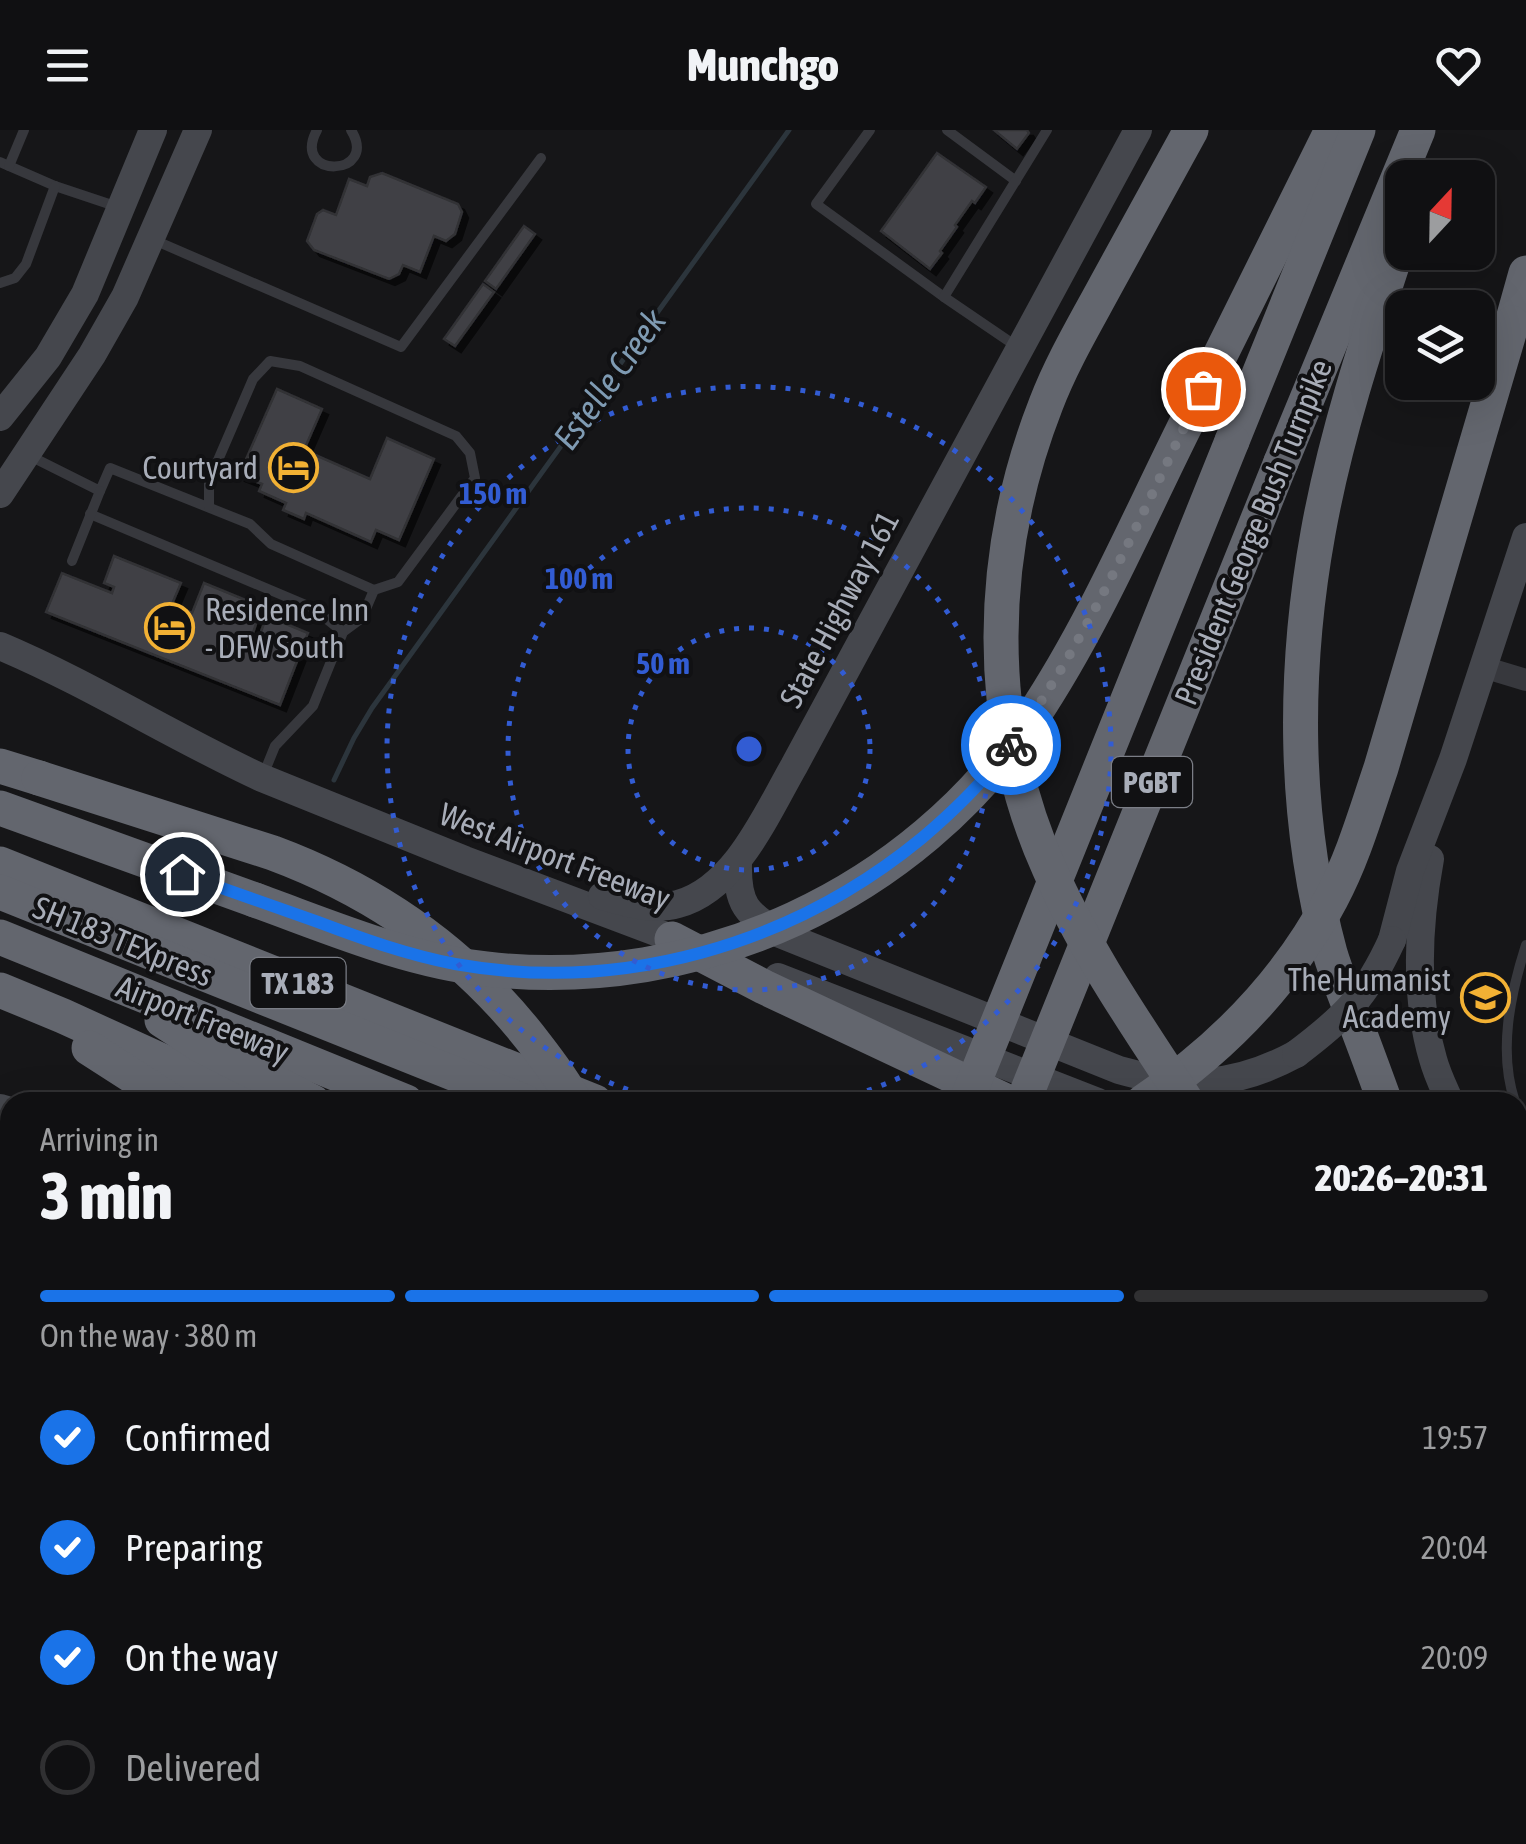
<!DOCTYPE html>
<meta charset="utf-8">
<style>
body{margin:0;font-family:"Asap Condensed",sans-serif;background:#19191b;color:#f1f3f6;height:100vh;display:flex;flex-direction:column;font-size:38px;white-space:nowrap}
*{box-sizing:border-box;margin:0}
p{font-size:32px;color:#9c9d9f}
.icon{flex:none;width:55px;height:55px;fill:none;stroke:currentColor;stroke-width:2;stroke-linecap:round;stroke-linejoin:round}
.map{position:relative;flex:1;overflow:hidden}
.panel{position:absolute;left:0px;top:962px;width:1528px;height:752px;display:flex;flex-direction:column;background:#101012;border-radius:30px 30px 0 0;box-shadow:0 10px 40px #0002,0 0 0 2px #303032}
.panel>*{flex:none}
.needle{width:65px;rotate:22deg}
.buttons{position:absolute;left:1385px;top:30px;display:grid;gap:20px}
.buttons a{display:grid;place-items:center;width:110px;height:110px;border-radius:20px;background:#101012;box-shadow:0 10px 40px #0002,0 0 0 2px #303032;font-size:50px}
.pin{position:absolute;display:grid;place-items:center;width:85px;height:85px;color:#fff;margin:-42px;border:5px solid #fff;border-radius:50%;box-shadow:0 2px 10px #0007}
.courier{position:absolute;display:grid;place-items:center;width:100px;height:100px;margin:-50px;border:8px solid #1a73e8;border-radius:50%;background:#fff;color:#222;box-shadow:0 2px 12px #0007}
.summary em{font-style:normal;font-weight:800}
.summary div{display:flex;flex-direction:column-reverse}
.summary{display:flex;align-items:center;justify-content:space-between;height:170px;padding:0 40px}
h1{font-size:65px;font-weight:800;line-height:75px}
.bar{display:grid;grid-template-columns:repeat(4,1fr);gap:15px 10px;align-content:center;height:120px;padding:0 40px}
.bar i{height:12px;border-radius:8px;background:#303032}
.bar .selected{background:#1a73e8}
.bar p{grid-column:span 4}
ol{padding:0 40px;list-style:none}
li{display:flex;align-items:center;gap:30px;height:110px}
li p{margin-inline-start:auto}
li .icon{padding:10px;border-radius:50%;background:#1a73e8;color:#fff;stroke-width:4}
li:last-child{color:#9c9d9f}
li i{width:55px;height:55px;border:5px solid #303032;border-radius:50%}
header{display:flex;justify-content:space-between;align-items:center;height:130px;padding:0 40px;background:#101012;font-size:45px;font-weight:800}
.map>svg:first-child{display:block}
</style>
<header><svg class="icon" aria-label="menu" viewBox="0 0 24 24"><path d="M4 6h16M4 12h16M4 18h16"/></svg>Munchgo<svg class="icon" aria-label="heart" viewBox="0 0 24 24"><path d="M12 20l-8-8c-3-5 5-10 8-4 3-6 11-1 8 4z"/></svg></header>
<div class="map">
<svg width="1526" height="1714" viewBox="0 0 1526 1714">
<defs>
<filter id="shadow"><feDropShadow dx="6" dy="6" stdDeviation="0" flood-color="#0009"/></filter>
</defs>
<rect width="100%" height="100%" fill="#161618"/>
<polygon fill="#1e261f" points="10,1197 10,1420 0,1433 0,1212"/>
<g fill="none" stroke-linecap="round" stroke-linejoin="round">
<polyline stroke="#2c353c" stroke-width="5" points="334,650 354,608 372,578 789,0"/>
</g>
<g fill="#404145" stroke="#303034" stroke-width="2.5" filter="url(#shadow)">
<polygon points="994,0 1027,0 1029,3 1017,19"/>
<polygon points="937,23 986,57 975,73 972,71 955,95 957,97 940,121 942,123 930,139 881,101"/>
<polygon points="382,43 458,74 462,82 455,104 446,111 434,106 420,142 403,135 399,144 389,149 314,120 307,111 317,84 323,80 336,85 349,49 367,56 370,47"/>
<polygon points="524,96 535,104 496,159 485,151"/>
<polygon points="483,154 494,162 455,216 444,209"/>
<polygon points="277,259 322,279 304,320 370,349 387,308 434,329 399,410 376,400 371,412 306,383 304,389 283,380 286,373 259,361 262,354 239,345"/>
<polygon points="114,426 181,453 172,474 192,483 204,453 253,473 248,487 257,491 252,506 258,509 267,486 308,503 280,575 46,482 62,443 112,463 114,457 104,453"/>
<polygon points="23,1705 81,1705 77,1714 30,1714 21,1710"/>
<polygon points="254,1705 310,1705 307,1714 252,1714"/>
<polygon points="1158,1705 1346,1705 1363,1712 1366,1705 1400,1705 1396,1714 1155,1714"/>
</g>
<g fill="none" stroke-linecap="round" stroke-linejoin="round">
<g stroke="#37383d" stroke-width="10">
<path d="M317 0C290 50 380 47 351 0"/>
<polyline points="870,0 816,74 944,167"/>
<polyline points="947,0 1016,51"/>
<polyline points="0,32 55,56 121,78"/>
<polyline points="9,36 24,0"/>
<polyline points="154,110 401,217 541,28"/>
<polyline points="0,153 15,148 26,134 55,56"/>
<polyline points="1019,218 944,167 1047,0"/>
<polyline points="30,326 100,361 110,338 250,394 271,414 374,460 362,488 343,502 313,576 275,616 262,648"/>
<polyline points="209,377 209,351 253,249 270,231 300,236 456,306 470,323 475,348 398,452 374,460"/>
<polyline points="90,384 313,478 343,502"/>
<polyline points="72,431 100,361"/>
<path d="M1515 972C1498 922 1510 865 1526 815"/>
<polyline points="1518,982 1526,1006"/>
<polyline points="0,1099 10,1104"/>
<polyline points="0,1172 10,1156"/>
<polyline points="0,1571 10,1566"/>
<polyline points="0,1677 10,1659"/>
<polyline points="332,1705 333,1714"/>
<polyline points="1399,1708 1416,1714"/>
<polyline points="1076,1714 1079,1705"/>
</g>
<polyline stroke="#37383d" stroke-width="22" points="1483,537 1526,550"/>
<g stroke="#45474d" stroke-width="28">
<polyline points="0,287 48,227 85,164 153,0"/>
<polyline points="0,364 92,225 125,167 198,0"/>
<path d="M0 516C90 554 173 607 262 648L465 730 690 815"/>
<path d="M1430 729C1418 794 1414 865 1433 929 1437 944 1444 958 1450 972"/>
<path d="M738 733C737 774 746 784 780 804L1119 940C1185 959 1235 957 1296 924"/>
<path d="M602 766C626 773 653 781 678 774 735 759 767 683 794 636L1138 0"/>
<polyline points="1392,810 1410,741 1453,629 1526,407"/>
<polyline points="778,847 1098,972"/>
<polyline points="0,978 10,981"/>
<polyline points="1518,1084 1526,1093"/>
<polyline points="1518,1141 1526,1144"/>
<polyline points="1518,1617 1526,1620"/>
</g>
<g stroke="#63666e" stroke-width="35">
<polyline points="1512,193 1526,143"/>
<polyline points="1187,292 1332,0"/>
<polyline points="1232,311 1358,0"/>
<polyline points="1281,332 1418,0"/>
<polyline points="0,636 39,648"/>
<polyline points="0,678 255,770"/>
<polyline points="0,734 595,972"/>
<polyline points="0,762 525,972"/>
<polyline points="0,807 406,972"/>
<polyline points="672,809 764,857 1008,972"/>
<polyline points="0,860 63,886 252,972"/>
<polyline points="162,890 202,916 313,972"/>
<polyline points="89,918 173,972"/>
<path d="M1385 972C1373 939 1361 906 1348 873 1342 857 1335 840 1330 823 1293 687 1293 541 1318 403 1336 302 1370 202 1402 105"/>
<polyline points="1518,1189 1526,1199"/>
<polyline points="1518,1227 1526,1232"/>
<polyline points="1518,1292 1526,1293"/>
<polyline points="1518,1345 1526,1349"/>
<polyline points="1518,1374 1526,1378"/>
<polyline points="1518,1424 1526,1427"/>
<polyline points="1518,1467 1526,1477"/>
<polyline points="422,1714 427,1705"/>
<polyline points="587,1714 589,1705"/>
<polyline points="667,1714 670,1705"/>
<polyline points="724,1714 728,1705"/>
<polyline points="770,1714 775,1705"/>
</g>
<path stroke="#45474d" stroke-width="28" d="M1296 924C1345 887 1366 867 1392 810"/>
<g stroke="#63666e" stroke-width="35">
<path d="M39 648 273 723C378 762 468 826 536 915 550 933 564 952 575 972"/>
<path d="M255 770C330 797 406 830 486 839 700 863 913 765 1033 586 1094 494 1138 390 1187 292"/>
<polyline points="966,972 1232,311"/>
<polyline points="1023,972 1281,332"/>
<path d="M1143 972C1220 920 1287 852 1331 769 1353 728 1366 682 1381 638L1512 193"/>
<path d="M1187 972C1138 897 1085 821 1049 738 983 591 988 422 1046 274 1062 232 1086 192 1107 153 1135 102 1163 51 1191 0"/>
</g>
</g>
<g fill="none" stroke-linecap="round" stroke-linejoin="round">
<path stroke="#757880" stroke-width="10" stroke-dasharray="0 18" d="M1011 615C1091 506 1143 379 1203 259"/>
<path stroke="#1a73e8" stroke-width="12" d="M182 744C227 760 273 776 318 792 363 809 408 825 455 834 622 864 792 815 922 708 955 680 986 650 1011 615"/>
</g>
<g fill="none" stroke="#325cd3" stroke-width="5" stroke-dasharray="5 10">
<circle cx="749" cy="619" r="121"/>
<circle cx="749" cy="619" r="241"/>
<path d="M671 972A362 362 0 1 1 827 972"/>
</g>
<defs>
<symbol id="hotel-ring" viewBox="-11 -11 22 22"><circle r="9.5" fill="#111113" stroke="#f2b134" stroke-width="1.5"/><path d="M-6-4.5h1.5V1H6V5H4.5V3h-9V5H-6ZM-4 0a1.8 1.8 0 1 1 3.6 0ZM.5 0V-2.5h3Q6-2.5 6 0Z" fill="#f2b134"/></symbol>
<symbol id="school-ring" viewBox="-11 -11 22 22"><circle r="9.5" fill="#111113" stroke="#f2b134" stroke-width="1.5"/><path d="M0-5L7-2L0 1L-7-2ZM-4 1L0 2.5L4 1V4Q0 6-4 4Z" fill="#f2b134"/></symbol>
</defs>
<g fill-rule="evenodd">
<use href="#hotel-ring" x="266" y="310" width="55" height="55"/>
<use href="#hotel-ring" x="142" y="470" width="55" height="55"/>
<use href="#school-ring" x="1458" y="840" width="55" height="55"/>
</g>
<g text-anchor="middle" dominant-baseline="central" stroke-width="8" stroke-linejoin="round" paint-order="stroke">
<g fill="#111113" stroke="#7b7e86" stroke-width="2.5">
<rect x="1112" y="627" width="80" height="50" rx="8"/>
<rect x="250.5" y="828" width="95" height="50" rx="8"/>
</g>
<g font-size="30" font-weight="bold" fill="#a8adb8">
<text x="1152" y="652">PGBT</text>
<text x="298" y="853">TX 183</text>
</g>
<g font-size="32" fill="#a8adb8" stroke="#111113" text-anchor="end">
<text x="258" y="337">Courtyard</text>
<text x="205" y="479" text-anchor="start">Residence Inn<tspan x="205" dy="37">- DFW South</tspan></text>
<text x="1451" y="849">The Humanist<tspan x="1451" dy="37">Academy</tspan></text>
</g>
<g font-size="32" fill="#a8adb8" stroke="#111113">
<text transform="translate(1253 402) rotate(-68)">President George Bush Turnpike</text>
<text transform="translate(839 479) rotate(-62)">State Highway 161</text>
<text transform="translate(555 726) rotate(21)">West Airport Freeway</text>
<text transform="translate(123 811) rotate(22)">SH 183 TEXpress</text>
<text transform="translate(203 889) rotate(22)">Airport Freeway</text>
</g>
<g font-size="35" font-style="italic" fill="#7f9bb3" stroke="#111113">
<text transform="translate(609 249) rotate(-54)">Estelle Creek</text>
</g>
</g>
<circle cx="749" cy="619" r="15" fill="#325cd3" stroke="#111113" stroke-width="5"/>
<g font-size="30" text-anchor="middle" font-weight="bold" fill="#325cd3" stroke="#111113" stroke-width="8" stroke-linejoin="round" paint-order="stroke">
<text x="493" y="374">150 m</text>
<text x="579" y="459">100 m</text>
<text x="663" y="544">50 m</text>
</g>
</svg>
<div class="buttons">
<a><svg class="needle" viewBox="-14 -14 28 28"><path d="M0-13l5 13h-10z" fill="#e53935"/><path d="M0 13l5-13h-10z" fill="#9c9d9f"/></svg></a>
<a><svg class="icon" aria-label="layers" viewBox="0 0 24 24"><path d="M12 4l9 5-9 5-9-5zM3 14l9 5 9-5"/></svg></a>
</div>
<div class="pin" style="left:1203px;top:259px;background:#ea580c"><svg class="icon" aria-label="bag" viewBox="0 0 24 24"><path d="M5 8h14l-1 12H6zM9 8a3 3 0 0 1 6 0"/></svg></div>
<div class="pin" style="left:182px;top:744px;background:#1f2937"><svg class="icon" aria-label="home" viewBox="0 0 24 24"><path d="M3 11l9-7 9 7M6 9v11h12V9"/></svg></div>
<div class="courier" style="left:1011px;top:615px"><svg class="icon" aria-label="bike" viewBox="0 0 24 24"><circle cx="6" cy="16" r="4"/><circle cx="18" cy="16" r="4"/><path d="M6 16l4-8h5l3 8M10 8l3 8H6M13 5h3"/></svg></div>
<section class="panel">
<div class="summary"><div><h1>3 min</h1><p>Arriving in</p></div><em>20:26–20:31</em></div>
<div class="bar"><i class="selected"></i><i class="selected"></i><i class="selected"></i><i></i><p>On the way · 380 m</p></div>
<ol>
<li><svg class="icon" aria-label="check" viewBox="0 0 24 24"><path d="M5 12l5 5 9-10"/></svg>Confirmed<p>19:57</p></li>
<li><svg class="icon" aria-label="check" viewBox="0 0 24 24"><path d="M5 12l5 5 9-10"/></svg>Preparing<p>20:04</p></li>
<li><svg class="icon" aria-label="check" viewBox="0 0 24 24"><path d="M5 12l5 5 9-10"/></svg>On the way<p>20:09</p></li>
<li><i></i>Delivered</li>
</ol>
</section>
</div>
